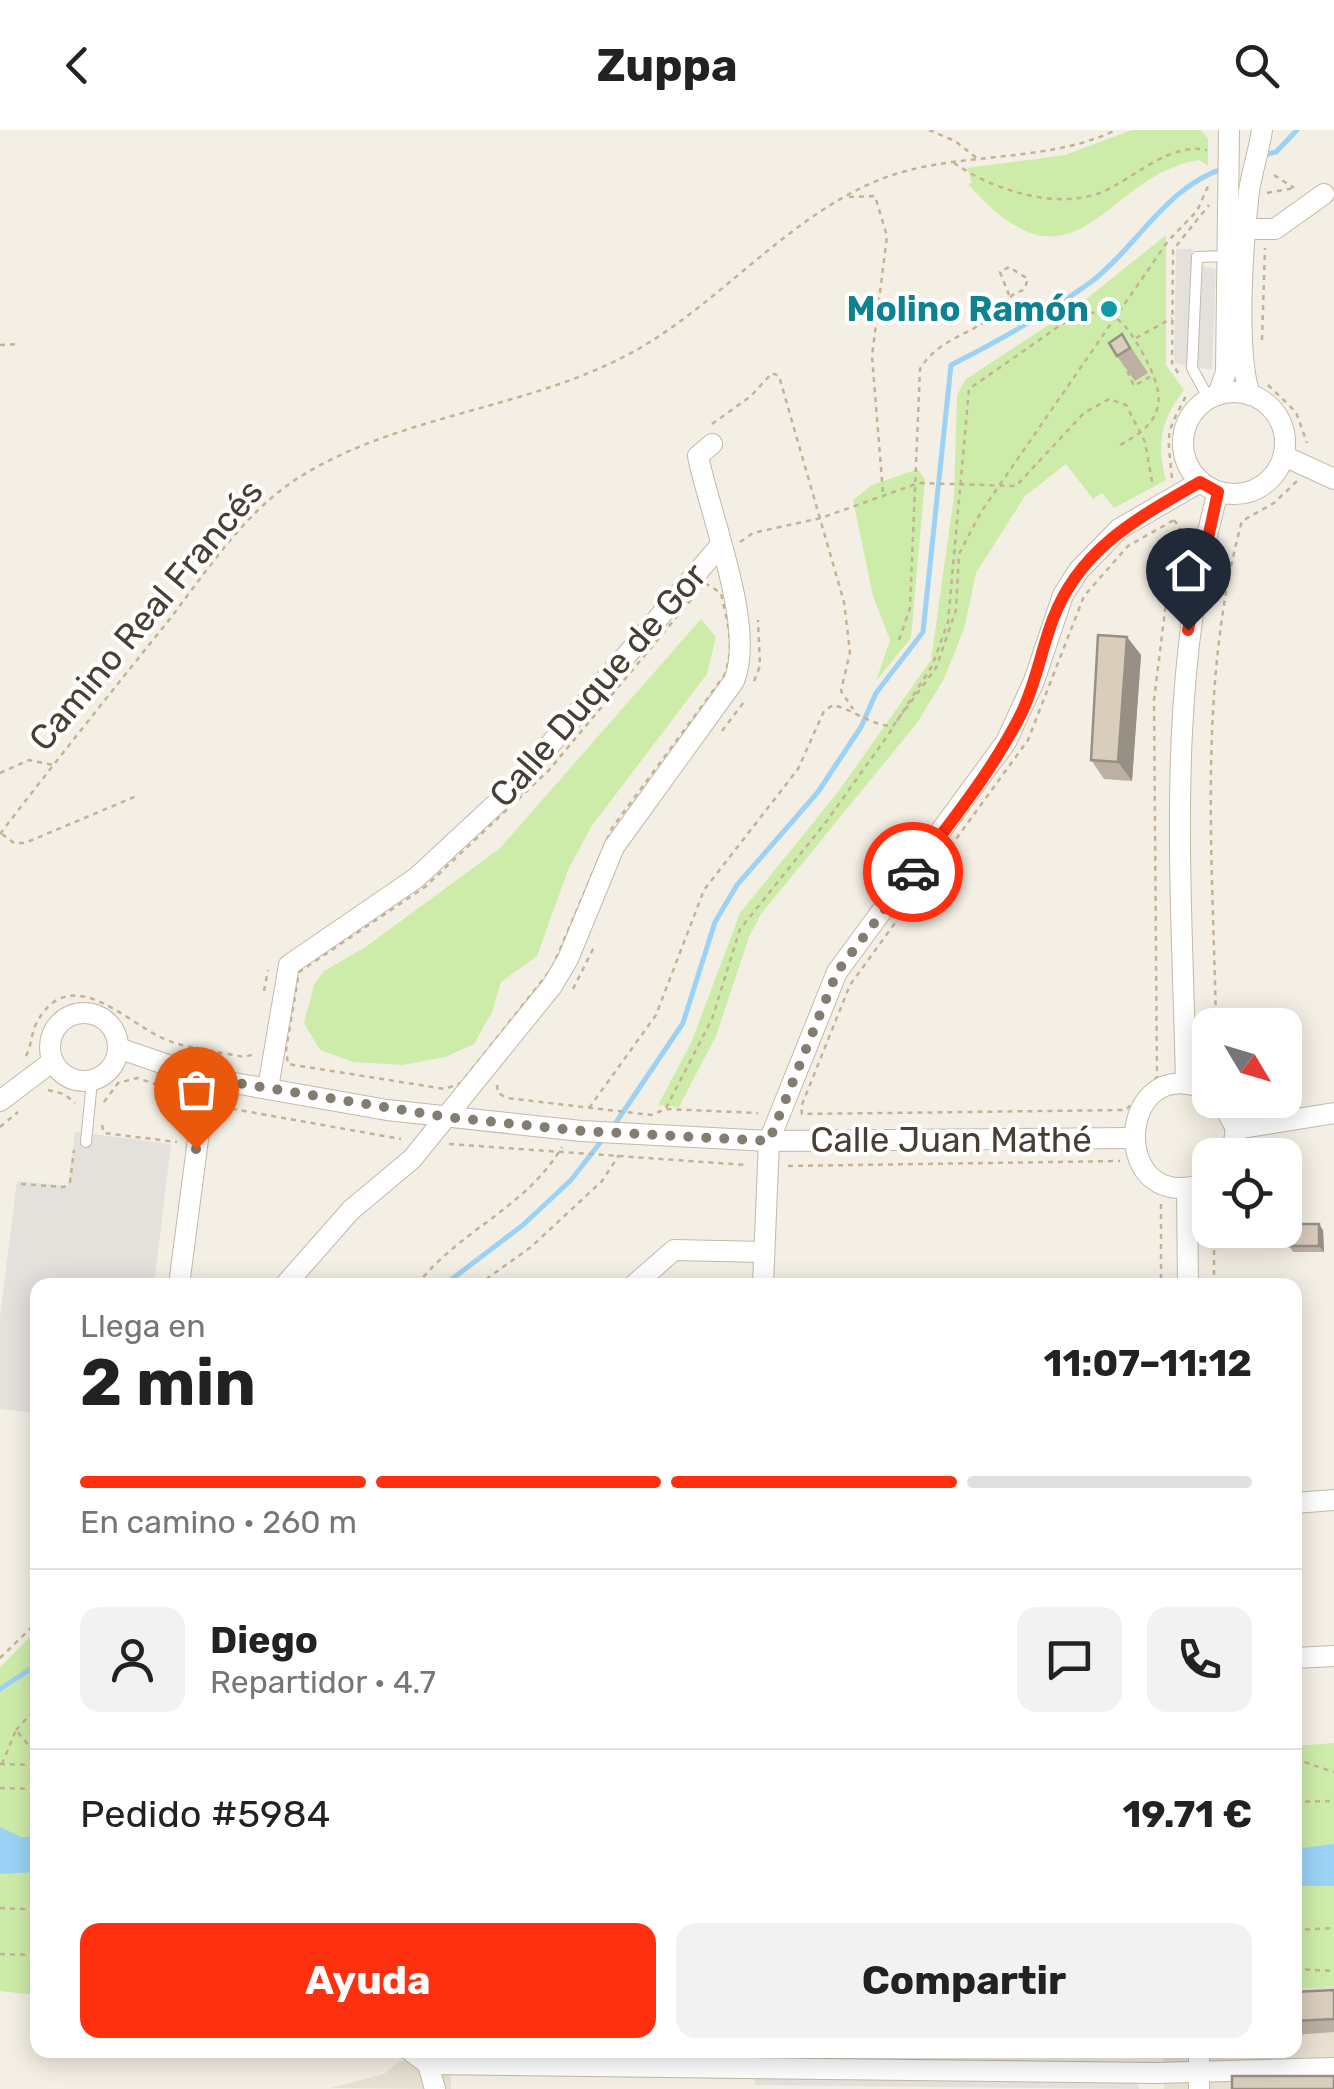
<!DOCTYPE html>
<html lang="es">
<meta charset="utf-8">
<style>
body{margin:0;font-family:Rubik,sans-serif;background:#f2f2f2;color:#222;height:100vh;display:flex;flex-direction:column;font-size:38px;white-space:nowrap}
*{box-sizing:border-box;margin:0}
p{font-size:32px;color:#767676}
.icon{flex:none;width:55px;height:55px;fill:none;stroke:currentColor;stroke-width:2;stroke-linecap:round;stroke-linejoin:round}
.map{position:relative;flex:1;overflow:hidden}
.sheet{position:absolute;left:30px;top:1148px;width:1272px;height:780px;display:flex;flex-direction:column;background:#fff;border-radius:20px;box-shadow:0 5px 25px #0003}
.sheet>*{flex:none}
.needle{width:65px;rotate:128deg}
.tools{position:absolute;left:1192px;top:878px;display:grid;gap:20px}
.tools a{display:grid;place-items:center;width:110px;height:110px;border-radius:20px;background:#fff;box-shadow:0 5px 25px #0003;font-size:50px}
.pin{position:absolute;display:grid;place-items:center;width:85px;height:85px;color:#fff;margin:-102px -42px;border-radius:50% 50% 50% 0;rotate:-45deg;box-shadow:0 0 10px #0007}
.pin .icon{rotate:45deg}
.courier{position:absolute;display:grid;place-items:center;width:100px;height:100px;margin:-50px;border:8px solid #ff3010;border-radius:50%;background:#fff;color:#222;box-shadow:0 2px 12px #0007}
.headline em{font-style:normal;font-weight:700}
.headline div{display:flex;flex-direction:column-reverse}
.headline{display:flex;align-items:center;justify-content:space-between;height:170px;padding:0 50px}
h1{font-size:65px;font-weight:700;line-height:75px}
.bar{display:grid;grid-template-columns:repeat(4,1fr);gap:15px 10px;align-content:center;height:120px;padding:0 50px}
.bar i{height:12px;border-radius:8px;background:#e0e0e0}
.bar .current{background:#ff3010}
.bar p{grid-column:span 4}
.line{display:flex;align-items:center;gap:25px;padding:0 50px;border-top:2px solid #e0e0e0}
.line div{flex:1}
.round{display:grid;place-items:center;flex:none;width:105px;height:105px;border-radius:20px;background:#f2f2f2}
.cta{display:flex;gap:20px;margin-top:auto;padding:20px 50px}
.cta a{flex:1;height:115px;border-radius:20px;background:#ff3010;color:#fff;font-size:40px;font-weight:700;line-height:115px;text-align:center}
.cta a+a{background:#f2f2f2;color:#222}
header{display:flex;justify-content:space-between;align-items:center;height:130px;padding:0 50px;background:#fff;font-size:45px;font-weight:700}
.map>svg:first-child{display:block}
</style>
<header><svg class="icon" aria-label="back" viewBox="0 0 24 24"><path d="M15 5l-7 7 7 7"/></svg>Zuppa<svg class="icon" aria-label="search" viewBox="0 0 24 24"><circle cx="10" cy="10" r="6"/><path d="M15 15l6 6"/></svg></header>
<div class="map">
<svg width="1334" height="1959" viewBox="0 0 1334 1959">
<rect width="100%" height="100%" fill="#f4efe4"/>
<g fill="#e8e1d2">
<polygon points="1334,1856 1334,1959 1164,1959 1163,1920 1295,1920 1295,1859"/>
<polygon points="400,1931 451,1938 451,1959 330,1958 384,1944"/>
</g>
<g fill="#ceeca9">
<path d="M1132 0H1201L1208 9V36L1199 30C1103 45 1077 178 968 54L972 53 967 38 1065 25Z"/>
<path d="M1166 105V235L1184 260C1161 290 1156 314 1166 350L1114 378 1102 363 1093 369 1066 334 1025 366 976 443 964 499 944 549 917 593 761 784 749 807 716 906 679 977 658 975 691 913 740 783 838 662 931 530 954 366 957 265 966 249 1076 177Z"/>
<polygon points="918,339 925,350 911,508 876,551 890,510 873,466 853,370 872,355"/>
<polygon points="701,489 716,507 707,544 591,697 568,740 537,826 501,852 492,882 474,914 445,927 403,935 353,932 320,920 304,893 314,855 324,841 367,816 500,718"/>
<polygon points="37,1500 37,1569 30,1577 38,1579 37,1865 0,1861 0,1537"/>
<polygon points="1334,1613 1334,1856 1295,1859 1295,1616"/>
</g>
<g fill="#e4e1dd">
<polygon points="1176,119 1192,119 1204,137 1216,139 1212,240 1174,233"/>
<polygon points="75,1002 171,1014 154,1155 38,1155 37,1283 0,1279 0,1188 17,1051 68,1056"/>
<polygon points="754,1947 1138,1952 1139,1959 755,1955"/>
</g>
<g fill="#9bd2f6">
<polygon points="0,1697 21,1707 37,1707 37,1742 0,1744"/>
<polygon points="1334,1714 1334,1756 1295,1756 1295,1719"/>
</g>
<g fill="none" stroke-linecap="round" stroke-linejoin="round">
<g stroke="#9bd2f6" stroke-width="5">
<polyline points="1264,25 1276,22 1297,0"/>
<path d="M613 997 683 893 715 792 737 755 818 662 861 597 876 563 923 502 951 235C1000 210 1047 184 1091 152 1138 116 1166 56 1225 38"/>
<polyline points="444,1155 523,1095 571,1050 603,1009"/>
<polyline points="0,1559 38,1534"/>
</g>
<defs>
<g id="lane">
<polyline points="1209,269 1192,238 1197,127 1227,126"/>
<polyline points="86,1012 92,951"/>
</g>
<g id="street">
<polyline points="1246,99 1275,99 1324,64"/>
<circle cx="1234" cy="313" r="51"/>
<polyline points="1218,265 1226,242 1229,0"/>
<path d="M1250 265C1235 222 1243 109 1249 61 1252 41 1259 21 1262 0"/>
<polyline points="1284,326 1334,349"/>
<circle cx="84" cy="917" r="34"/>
<polyline points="118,918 206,948 387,980 581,1001 769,1011 1132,1008"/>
<path d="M1186 954C1182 757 1164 554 1218 362"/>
<polyline points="268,958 289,835 416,748 513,658 719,417"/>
<path d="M1210 961C1113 915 1107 1095 1210 1051"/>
<polyline points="1221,970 1236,999 1232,1025"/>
<polyline points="0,971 53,931"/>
<polyline points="1236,999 1334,983"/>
<polyline points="1187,1058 1188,1155"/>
<polyline points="179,1155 206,948"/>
<path d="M285 1155 351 1080 412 1029 552 856 568 829 614 717 734 551C756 497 710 386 698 326L712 314"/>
<polyline points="634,1155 674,1120 764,1122"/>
<polyline points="763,1155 769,1011 837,842 1006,612 1034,551 1063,465 1079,440 1119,399 1200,352"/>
<polyline points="1295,1373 1334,1370"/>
<polyline points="1295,1528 1334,1526"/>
<polyline points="409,1920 428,1934 435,1959"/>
<polyline points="1199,1920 1199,1959"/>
<polyline points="428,1934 1156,1943 1334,1938"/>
</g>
</defs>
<use href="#lane" stroke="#c3b9a9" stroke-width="12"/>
<use href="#street" stroke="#c3b9a9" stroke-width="22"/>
<g stroke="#c3b296" stroke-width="2.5" stroke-dasharray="5 5" stroke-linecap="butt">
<polyline points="929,0 955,11 978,29"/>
<path d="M954 33C991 59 1057 81 1102 62 1135 48 1169 12 1207 20"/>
<polyline points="1274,45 1294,58"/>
<polyline points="1267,63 1294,58"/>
<polyline points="849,67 875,66 887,106 872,226 883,363"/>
<polyline points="1136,208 1172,188"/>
<polyline points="1262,210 1265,118"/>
<polyline points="0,215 18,214"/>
<polyline points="1123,232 1134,256 1153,245"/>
<polyline points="1178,243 1172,233 1173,120 1209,75"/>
<polyline points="1268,255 1296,282 1307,313"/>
<polyline points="712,294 751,266 772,243 779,246 844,472 850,522 841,561 853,579"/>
<path d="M1172 348C1167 298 1165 307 1188 262"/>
<polygon points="1174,390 1180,398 1169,448 1154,570 1157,947 1126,980 802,984 801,977 850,855 1028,610 1084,466 1128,416"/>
<polyline points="740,412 753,403 821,388 919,353 1016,356 1084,283 1109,269 1126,275 1145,312 1153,357"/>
<path d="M705 453 721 463C727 494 736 515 724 546L612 698 552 838 461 953 445 959 288 934 286 920 299 842 425 757 549 640Z"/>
<path d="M899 510 910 478 920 239C938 209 968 206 993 186 1006 175 1006 165 1024 160L1028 149 1009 137 1000 142 1009 165"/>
<polyline points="754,551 760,536 758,490"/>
<path d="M897 591 932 536 948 492 969 259 1075 185 1105 181C1124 191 1132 204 1142 222 1166 265 1168 290 1120 315"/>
<polyline points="722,601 744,572"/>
<polyline points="0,643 29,630 53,635"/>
<path d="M0 704C55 632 112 561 169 490 210 437 248 376 308 342 410 282 536 278 640 218 722 170 786 90 874 52 950 19 1041 36 1116 0"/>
<polyline points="2,704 14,713 25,713 139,665"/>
<polyline points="573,859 594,817"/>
<polyline points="264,861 268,840"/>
<path d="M1216 895C1213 728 1197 554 1242 391L1274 373 1297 351"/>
<path d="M26 926C31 917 31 906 35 896 67 830 123 889 160 907 185 919 217 921 244 927L255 924"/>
<polyline points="497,955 498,963 507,968 651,985 666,979 758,983"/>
<polyline points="48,960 64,964 75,973"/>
<polyline points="104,972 118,953 137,948 183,963"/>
<polyline points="222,977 401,1009"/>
<path d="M589 978 656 885 704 760 798 639 824 581 833 575C854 580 872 596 893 596L936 538 956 480 959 424 981 382 1168 111 1197 81 1209 54"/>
<polyline points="666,978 712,889 740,799 826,692 893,598"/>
<polyline points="102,995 104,1003 177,1012"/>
<polyline points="0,997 18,982"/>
<polyline points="449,1014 746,1035"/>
<polyline points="788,1036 1120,1031"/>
<polyline points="21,1054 64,1057 70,1052 74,1020"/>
<polyline points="1161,1074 1161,1155"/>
<polyline points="1214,1100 1214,1155"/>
<path d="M417 1155C460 1099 524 1080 562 1017"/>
<polyline points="478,1155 531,1117 602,1051 619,1025"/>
<polyline points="0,1528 38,1491"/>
<polyline points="16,1600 38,1576"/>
<polyline points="1295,1629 1334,1642"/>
<polyline points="0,1634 38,1635"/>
<polyline points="2,1634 16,1600 38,1627"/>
<polyline points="0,1658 38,1659"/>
<polyline points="1295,1672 1334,1671"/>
<polyline points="0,1778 38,1780"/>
<polyline points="1295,1800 1334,1798"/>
<polyline points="0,1824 38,1825"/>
<polyline points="1295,1839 1334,1841"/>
<polyline points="1170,1921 1179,1920"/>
</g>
<use href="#lane" stroke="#fff" stroke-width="10"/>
<use href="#street" stroke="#fff" stroke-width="20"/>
</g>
<g fill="#bbb0a2">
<polygon points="1122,204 1148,243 1135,251 1117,226"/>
<polygon points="1127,507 1141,525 1132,651 1104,649 1091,630"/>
<polygon points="1323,1100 1324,1122 1293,1122 1289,1116"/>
<polygon points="1334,1860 1334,1902 1295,1905 1295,1862"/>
</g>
<g fill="#989084">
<polygon points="1127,507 1141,525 1132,651 1118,632"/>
<polygon points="1319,1094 1323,1100 1324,1122 1319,1116"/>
</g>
<g fill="#d9cdbc" stroke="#989084" stroke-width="2.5">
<polygon points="1122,204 1130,218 1117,226 1109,213"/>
<polygon points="1098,505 1127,507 1118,632 1091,630"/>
<polygon points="1288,1094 1319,1094 1319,1116 1289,1116"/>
<polygon points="1334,1860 1334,1889 1295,1891 1295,1862"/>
<rect x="1232" y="1946" width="102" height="13"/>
</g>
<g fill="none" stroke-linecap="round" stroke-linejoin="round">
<polyline stroke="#837d71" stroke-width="10" stroke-dasharray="0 18" points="196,1019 206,948 446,987 582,1001 769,1011 837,842 913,742"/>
<path stroke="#ff3010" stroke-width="12" d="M913 742C951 692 993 640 1021 584 1036 554 1041 520 1053 489 1080 418 1138 388 1200 352L1218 362 1188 500"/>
</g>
<circle fill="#0f9aa8" stroke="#fff" stroke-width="4" cx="1109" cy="179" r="10"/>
<g text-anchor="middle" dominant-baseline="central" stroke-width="8" stroke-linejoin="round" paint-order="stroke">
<g font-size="35" font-weight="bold" fill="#0d838f" stroke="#fff" text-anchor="end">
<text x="1089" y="179">Molino Ramón</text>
</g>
<g font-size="35" fill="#463f33" stroke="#fff">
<text transform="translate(146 485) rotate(-50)">Camino Real Francés</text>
<text transform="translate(598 555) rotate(-49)">Calle Duque de Gor</text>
<text x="951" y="1010">Calle Juan Mathé</text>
</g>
</g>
</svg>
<div class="tools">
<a><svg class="needle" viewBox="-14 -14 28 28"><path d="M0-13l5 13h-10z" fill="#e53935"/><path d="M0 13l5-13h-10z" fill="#767676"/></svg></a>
<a><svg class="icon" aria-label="locate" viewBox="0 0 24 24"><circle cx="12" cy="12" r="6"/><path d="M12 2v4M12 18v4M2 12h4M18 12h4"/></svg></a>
</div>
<div class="pin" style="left:196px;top:1019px;background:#ea580c"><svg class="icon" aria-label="bag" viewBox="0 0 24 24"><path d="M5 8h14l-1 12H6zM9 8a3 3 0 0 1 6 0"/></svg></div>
<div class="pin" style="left:1188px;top:500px;background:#1f2937"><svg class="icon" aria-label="home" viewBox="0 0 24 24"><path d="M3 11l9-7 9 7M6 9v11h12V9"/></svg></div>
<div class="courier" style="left:913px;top:742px"><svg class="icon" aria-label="car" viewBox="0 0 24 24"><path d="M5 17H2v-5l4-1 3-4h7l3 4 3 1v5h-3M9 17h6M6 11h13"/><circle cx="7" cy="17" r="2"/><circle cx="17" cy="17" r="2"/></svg></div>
<section class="sheet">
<div class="headline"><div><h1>2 min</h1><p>Llega en</p></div><em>11:07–11:12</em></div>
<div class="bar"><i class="current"></i><i class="current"></i><i class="current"></i><i></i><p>En camino · 260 m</p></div>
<div class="line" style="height:180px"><a class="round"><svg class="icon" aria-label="person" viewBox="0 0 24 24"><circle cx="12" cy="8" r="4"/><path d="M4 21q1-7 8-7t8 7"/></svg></a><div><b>Diego</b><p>Repartidor · 4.7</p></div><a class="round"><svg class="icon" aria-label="chat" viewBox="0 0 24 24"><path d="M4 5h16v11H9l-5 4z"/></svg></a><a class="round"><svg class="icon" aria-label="phone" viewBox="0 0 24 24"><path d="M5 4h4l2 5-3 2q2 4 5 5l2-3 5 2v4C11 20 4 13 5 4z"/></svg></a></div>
<div class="line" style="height:130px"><div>Pedido #5984</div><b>19.71 €</b></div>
<div class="cta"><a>Ayuda</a><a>Compartir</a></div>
</section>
</div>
